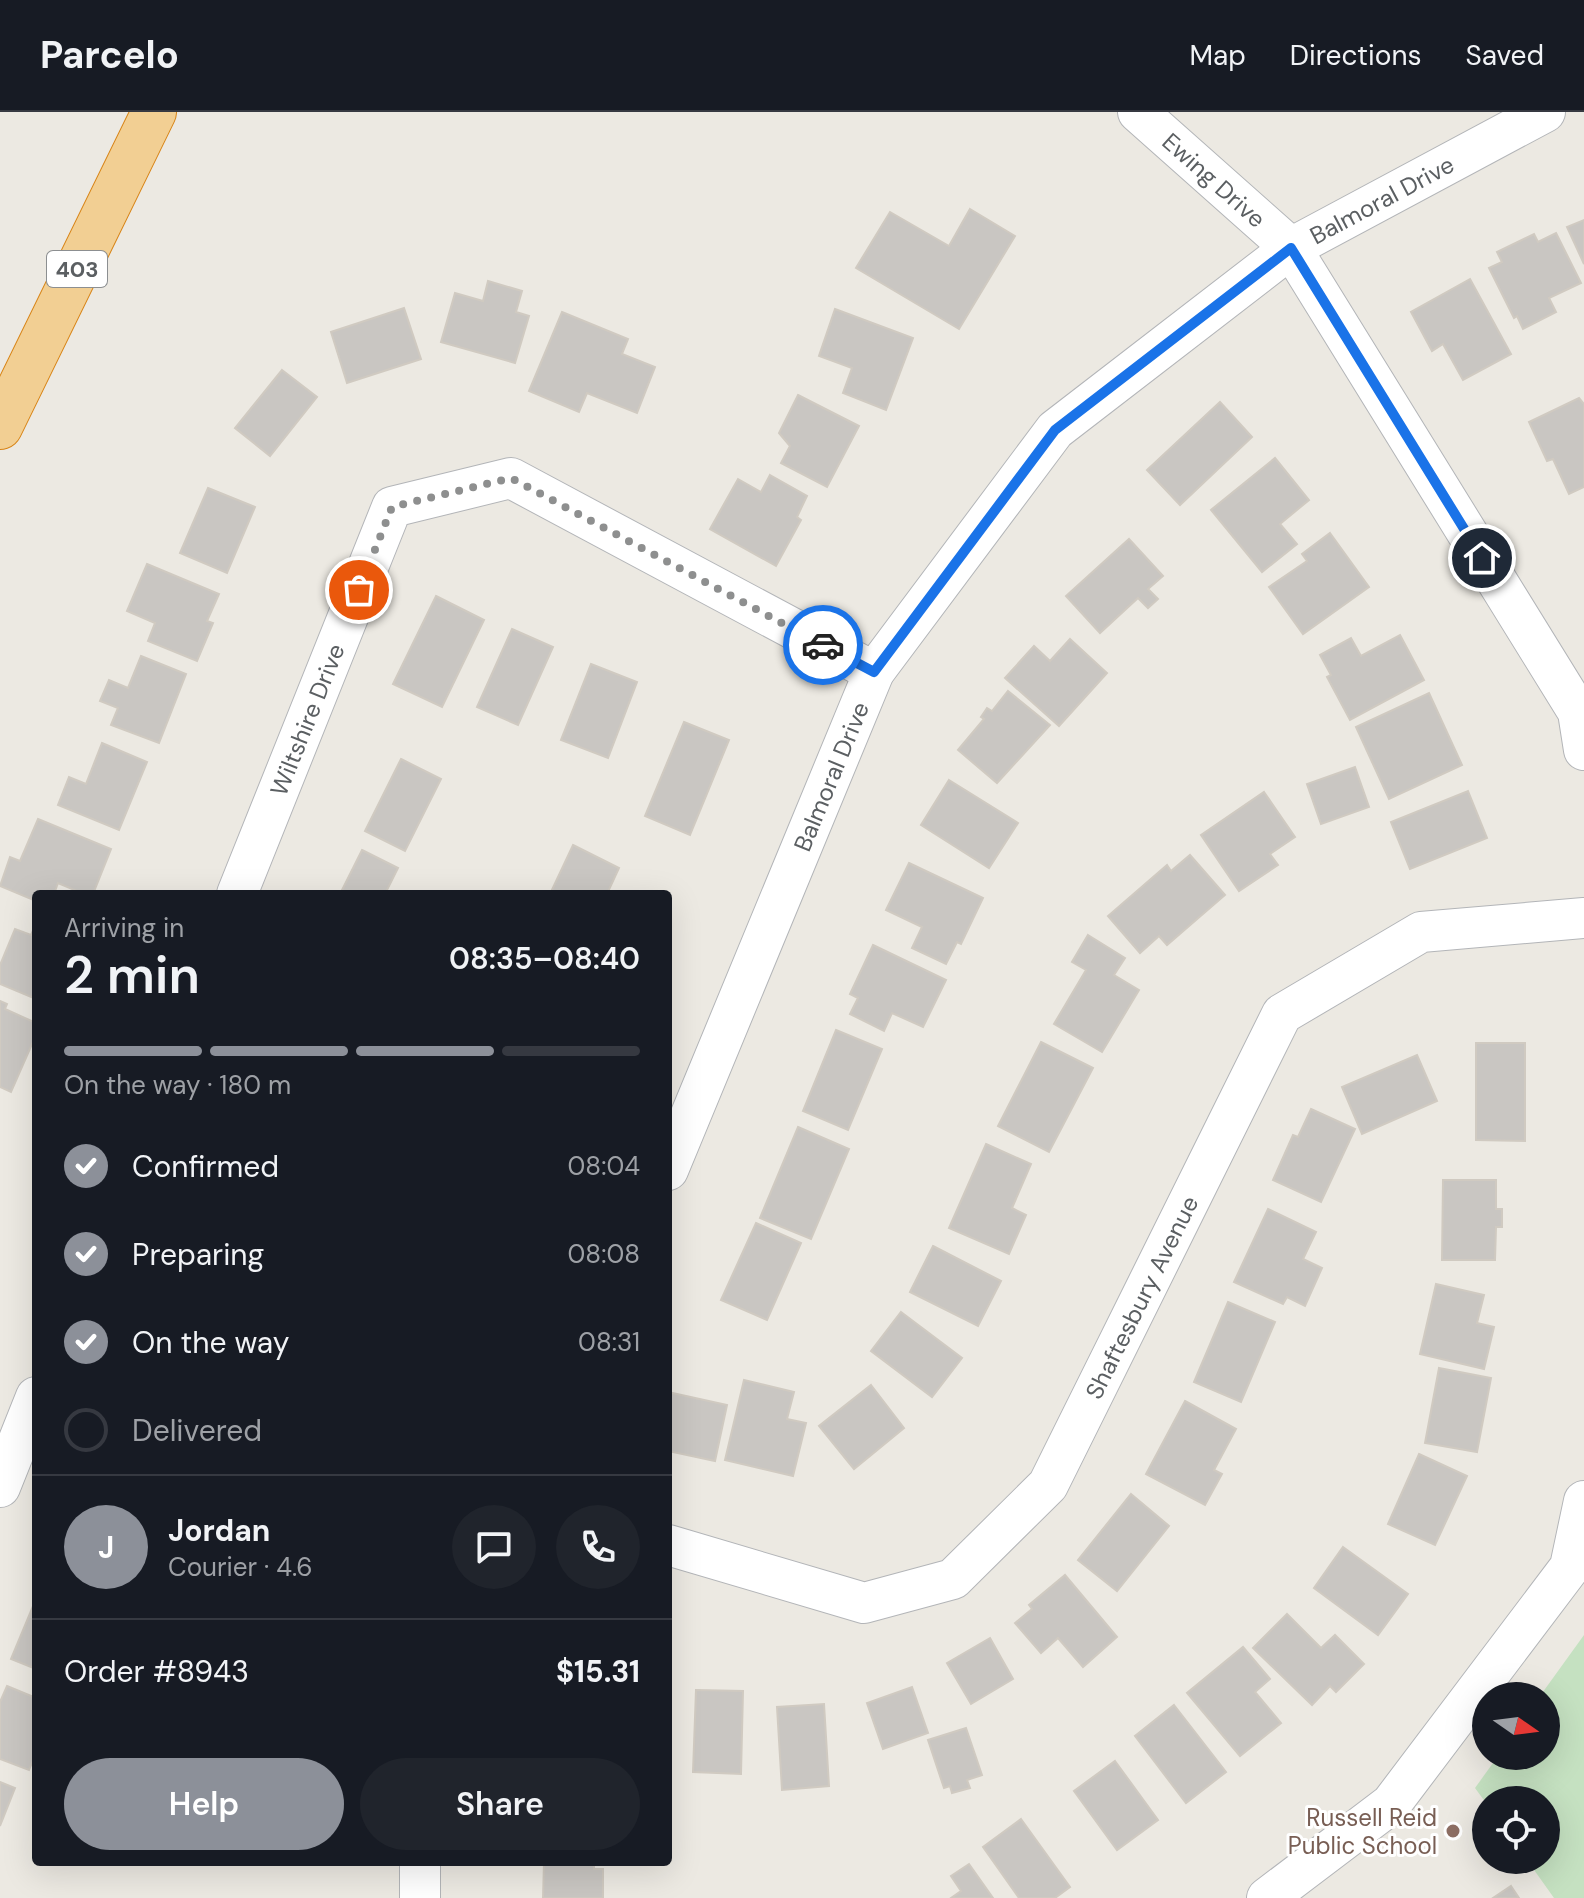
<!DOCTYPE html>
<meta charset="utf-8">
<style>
body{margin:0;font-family:"DM Sans",sans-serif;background:#20242c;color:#f1f3f6;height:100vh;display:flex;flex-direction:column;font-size:30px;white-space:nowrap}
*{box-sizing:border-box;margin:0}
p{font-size:26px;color:#9ea1a6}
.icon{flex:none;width:44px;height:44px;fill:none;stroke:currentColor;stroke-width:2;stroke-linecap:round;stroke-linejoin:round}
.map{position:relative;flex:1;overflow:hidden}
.details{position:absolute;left:32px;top:778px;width:640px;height:976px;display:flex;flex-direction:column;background:#171b24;border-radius:8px;box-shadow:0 8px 32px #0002}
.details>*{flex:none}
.needle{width:52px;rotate:104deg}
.tools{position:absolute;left:1472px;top:1570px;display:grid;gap:16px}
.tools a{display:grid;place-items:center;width:88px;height:88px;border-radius:50%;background:#171b24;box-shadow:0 8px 32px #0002;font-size:40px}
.pin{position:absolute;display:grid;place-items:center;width:68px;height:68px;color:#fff;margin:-34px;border:4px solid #fff;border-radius:50%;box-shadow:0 2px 8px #0007}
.courier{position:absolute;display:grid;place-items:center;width:80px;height:80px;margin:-40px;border:6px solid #1a73e8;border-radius:50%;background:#fff;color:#222;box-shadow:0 2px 10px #0007}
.overview em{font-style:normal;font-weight:600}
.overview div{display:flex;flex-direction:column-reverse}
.overview{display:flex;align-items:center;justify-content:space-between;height:136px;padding:0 32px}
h1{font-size:52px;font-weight:600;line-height:60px}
.bar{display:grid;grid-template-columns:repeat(4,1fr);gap:12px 8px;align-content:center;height:96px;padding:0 32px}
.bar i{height:10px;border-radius:6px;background:#363941}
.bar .selected{background:#8c9099}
.bar p{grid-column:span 4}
.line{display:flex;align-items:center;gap:20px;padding:0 32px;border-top:2px solid #363941}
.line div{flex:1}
.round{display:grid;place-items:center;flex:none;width:84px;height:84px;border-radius:42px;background:#20242c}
ol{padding:0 32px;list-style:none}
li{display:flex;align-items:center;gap:24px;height:88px}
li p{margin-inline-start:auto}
li .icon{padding:8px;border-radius:50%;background:#8c9099;color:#fff;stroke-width:4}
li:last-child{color:#9ea1a6}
li i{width:44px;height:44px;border:4px solid #363941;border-radius:50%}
.cta{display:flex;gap:16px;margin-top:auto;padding:16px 32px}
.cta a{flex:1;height:92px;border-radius:48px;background:#8c9099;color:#fff;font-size:32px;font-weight:600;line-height:92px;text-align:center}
.cta a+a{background:#20242c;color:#f1f3f6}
header{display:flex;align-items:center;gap:48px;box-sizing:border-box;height:112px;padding:0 40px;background:#171b24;border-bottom:2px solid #363941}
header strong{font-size:38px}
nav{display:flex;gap:44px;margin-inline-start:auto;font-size:28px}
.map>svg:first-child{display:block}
</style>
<header>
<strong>Parcelo</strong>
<nav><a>Map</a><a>Directions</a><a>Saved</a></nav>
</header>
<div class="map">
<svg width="1584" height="1786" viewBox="0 0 1584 1786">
<rect width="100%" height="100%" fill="#ece9e2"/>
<polygon fill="#c5e1c1" points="1584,1523 1584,1786 1554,1786 1527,1748 1546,1748 1546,1688 1486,1688 1486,1691 1475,1676 1498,1644 1546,1644 1546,1584 1540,1584"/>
<g fill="#c9c6c2" stroke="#d0cac1" stroke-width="2">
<polygon points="970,97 1015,124 959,217 856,156 890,100 949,134"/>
<polygon points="1584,108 1584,152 1567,115"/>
<polygon points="1556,121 1581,171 1549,186 1556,200 1523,217 1517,204 1514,206 1489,156 1502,150 1497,140 1534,122 1538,130"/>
<polygon points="1470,167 1511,242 1463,268 1443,232 1432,239 1411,200"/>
<polygon points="488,169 522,179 516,200 529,204 515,251 441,230 455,181 483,189"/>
<polygon points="404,196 421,247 347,271 331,220"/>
<polygon points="835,197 913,226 886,298 843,281 852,256 819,244"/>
<polygon points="562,200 628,227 622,242 655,255 637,301 587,281 579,300 529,279"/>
<polygon points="282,258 317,285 270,344 235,316"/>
<polygon points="798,283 859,314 827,375 781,351 790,334 779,321"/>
<polygon points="1579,286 1584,292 1584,375 1569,382 1553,347 1547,349 1529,310"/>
<polygon points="1220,290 1252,325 1180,393 1147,358"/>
<polygon points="1275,346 1309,388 1280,412 1297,432 1262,460 1211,398"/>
<polygon points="770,363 807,384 797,405 801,408 776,454 710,417 738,367 761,380"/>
<polygon points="208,376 255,395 227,461 180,441"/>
<polygon points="1330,421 1369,475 1303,522 1269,475 1307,449 1302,442"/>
<polygon points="1129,427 1163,464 1148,477 1158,487 1148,496 1138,486 1100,521 1066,484"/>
<polygon points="147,452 219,482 207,509 213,511 197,549 148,529 155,511 127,499"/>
<polygon points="436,484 484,508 442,595 393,572"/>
<polygon points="512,517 553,535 518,613 477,595"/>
<polygon points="1400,523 1424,568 1350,608 1327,565 1331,563 1320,543 1351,526 1361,544"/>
<polygon points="1070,527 1107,561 1059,614 1005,566 1034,534 1050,549"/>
<polygon points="141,544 186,562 159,631 111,613 118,596 100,589 109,568 128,576"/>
<polygon points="591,552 637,570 608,646 561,628"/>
<polygon points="1008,579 1050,613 997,671 958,638 984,607 981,605 987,596 992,599"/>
<polygon points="1429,581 1462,653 1389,687 1356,615"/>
<polygon points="684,610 729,628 690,723 645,704"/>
<polygon points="102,631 147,650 119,718 58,693 69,665 86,672"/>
<polygon points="401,647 441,667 405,739 365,719"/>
<polygon points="1355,655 1369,695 1321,712 1307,672"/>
<polygon points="949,668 1018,711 989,756 921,713"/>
<polygon points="1468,679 1487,726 1410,757 1391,710"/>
<polygon points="1264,680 1295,725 1270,742 1278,753 1239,779 1201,723"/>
<polygon points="38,707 111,737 93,782 84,782 58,771 54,782 36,782 36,789 0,774 10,745 20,749"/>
<polygon points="573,733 619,756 607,782 550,782"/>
<polygon points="362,738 398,756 385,782 340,782"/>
<polygon points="1190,743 1225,783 1167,833 1159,824 1140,841 1108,804 1167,753 1171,759"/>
<polygon points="909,751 983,786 961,832 957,830 946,852 912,836 922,815 886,798"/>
<polygon points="36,812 36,887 0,872 0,853 15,817 31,823"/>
<polygon points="1088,823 1125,846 1114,863 1139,878 1102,940 1054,912 1086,858 1072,850"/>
<polygon points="873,833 946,868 923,915 892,901 884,919 850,902 858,886 850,882"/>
<polygon points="0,889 7,892 5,897 36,911 36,923 11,980 0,975"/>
<polygon points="836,918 882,937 848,1018 803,999"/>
<polygon points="1041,930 1093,956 1049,1040 998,1014"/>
<polygon points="1476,931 1525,931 1525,1029 1476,1028"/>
<polygon points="1417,943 1437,989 1362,1022 1342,975"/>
<polygon points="1311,997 1355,1017 1321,1090 1273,1068 1293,1023 1298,1025"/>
<polygon points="798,1015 849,1037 811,1127 760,1106"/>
<polygon points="986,1032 1031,1052 1012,1096 1026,1103 1009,1142 949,1116"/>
<polygon points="1443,1068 1496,1068 1496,1097 1502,1097 1502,1115 1496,1115 1495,1148 1442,1148"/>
<polygon points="1268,1097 1316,1120 1303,1147 1322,1156 1305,1194 1287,1185 1283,1192 1234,1170"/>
<polygon points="756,1111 801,1131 767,1208 721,1188"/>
<polygon points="933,1134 1001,1169 978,1214 910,1180"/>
<polygon points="1436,1172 1484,1183 1477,1211 1494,1215 1484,1257 1420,1242"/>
<polygon points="1228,1190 1275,1210 1241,1290 1194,1270"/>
<polygon points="901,1200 962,1246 932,1285 871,1239"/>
<polygon points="1439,1256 1491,1266 1477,1340 1425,1331"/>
<polygon points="744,1268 794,1280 787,1307 806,1311 793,1364 725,1348"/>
<polygon points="871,1273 904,1316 854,1357 819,1314"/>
<polygon points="668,1280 727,1293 715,1349 668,1339"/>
<polygon points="1185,1289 1236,1317 1214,1358 1222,1362 1205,1393 1146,1362"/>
<polygon points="1419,1342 1467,1364 1435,1433 1388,1412"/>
<polygon points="1131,1382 1169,1414 1117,1479 1078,1448"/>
<polygon points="1343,1435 1408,1482 1378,1523 1314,1476"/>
<polygon points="1065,1463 1117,1525 1083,1555 1058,1526 1041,1541 1015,1511 1032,1497 1029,1493"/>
<polygon points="36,1487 36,1557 11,1547"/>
<polygon points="1287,1502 1321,1536 1335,1523 1364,1552 1336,1580 1330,1574 1312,1593 1253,1536"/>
<polygon points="990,1526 1013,1567 971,1592 947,1551"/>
<polygon points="1243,1535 1270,1567 1255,1580 1281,1611 1240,1644 1187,1581"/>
<polygon points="7,1574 36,1586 36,1641 29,1658 0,1647 0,1590"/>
<polygon points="912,1575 928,1621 883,1637 867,1591"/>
<polygon points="696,1578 743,1579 741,1662 693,1660"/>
<polygon points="824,1592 829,1674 782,1678 777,1595"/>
<polygon points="1174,1593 1226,1660 1186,1691 1135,1624"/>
<polygon points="966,1616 982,1663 967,1668 970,1676 952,1681 950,1674 944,1676 928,1628"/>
<polygon points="1115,1649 1158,1708 1117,1738 1074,1679"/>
<polygon points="0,1670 15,1676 0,1714"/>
<polygon points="1021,1707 1070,1775 1055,1786 1019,1786 983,1735"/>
<polygon points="544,1750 594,1750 594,1757 603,1757 603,1786 543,1786"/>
<polygon points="969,1752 993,1786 951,1786 961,1779 951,1764"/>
<polygon points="1511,1774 1519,1786 1493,1786"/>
</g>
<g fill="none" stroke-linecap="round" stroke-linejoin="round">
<defs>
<g id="minor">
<path id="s1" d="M1138 0 1291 136 1578 600 1584 638"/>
<path id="s2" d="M237 782 392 395 511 366 874 560"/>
<path id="s3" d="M668 1058 874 560 1055 318 1291 136 1545 0"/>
<polyline points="0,1375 36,1285"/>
<path id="s4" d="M668 1433 864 1491 953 1467 1048 1373 1282 902 1421 820 1584 806"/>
<polyline points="420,1786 420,1750"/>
<polyline points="1267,1786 1391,1692 1570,1455 1584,1389"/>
</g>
<polyline id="highway" points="0,315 154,0"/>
</defs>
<use href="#minor" stroke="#b3b5b8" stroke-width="42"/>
<use href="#highway" stroke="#d88416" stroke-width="46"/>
<use href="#minor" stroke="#fff" stroke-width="40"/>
<use href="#highway" stroke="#f2cf93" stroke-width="44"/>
</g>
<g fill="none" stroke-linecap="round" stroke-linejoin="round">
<polyline stroke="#8e8f8f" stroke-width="8" stroke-dasharray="0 14.4" points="359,478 392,395 511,366 823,533"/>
<polyline stroke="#1a73e8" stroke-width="10" points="823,533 874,560 1055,318 1291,136 1482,446"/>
</g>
<circle fill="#8d6e63" stroke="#fff" stroke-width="3" cx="1453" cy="1719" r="8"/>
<g text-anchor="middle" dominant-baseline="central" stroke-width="6" stroke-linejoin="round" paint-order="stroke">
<rect fill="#fff" stroke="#8c8f91" stroke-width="2" x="47" y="139" width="60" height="36" rx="6"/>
<g font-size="22" font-weight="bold" fill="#5b5f62">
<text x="77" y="157">403</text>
</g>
<g font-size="24" fill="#5b5f62" stroke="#fff">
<text stroke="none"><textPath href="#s1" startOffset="102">Ewing Drive</textPath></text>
<text stroke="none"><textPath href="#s3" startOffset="1242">Balmoral Drive</textPath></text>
<text stroke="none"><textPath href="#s2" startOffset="188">Wiltshire Drive</textPath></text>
<text stroke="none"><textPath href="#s3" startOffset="426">Balmoral Drive</textPath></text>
<text stroke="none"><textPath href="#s4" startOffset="640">Shaftesbury Avenue</textPath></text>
</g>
<g font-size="24" fill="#785e54" stroke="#fff" text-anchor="end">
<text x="1437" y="1705">Russell Reid<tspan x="1437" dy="28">Public School</tspan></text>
</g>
</g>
</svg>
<div class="tools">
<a><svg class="needle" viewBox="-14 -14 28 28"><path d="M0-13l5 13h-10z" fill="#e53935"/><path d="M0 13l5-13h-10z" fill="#9ea1a6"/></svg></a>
<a><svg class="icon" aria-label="locate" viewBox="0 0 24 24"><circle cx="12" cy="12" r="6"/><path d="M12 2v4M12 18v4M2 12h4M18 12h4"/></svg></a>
</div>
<div class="pin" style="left:359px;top:478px;background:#ea580c"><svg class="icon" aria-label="bag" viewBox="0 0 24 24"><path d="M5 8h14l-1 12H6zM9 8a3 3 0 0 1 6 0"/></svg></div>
<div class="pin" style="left:1482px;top:446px;background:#1f2937"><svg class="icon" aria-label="home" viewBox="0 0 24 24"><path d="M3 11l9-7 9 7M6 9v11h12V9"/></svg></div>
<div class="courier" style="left:823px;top:533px"><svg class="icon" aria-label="car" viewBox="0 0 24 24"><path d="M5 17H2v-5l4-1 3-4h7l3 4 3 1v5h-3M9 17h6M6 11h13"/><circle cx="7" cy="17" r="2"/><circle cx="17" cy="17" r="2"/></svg></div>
<section class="details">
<div class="overview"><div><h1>2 min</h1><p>Arriving in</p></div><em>08:35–08:40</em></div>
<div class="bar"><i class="selected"></i><i class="selected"></i><i class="selected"></i><i></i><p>On the way · 180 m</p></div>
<ol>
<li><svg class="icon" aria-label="check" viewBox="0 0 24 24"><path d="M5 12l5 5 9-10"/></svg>Confirmed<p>08:04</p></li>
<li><svg class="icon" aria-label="check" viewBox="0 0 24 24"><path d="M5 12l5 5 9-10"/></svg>Preparing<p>08:08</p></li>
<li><svg class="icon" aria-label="check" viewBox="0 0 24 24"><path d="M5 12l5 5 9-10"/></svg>On the way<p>08:31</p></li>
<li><i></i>Delivered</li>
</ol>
<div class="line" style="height:144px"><b class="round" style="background:#8c9099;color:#fff">J</b><div><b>Jordan</b><p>Courier · 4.6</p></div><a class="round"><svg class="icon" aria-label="chat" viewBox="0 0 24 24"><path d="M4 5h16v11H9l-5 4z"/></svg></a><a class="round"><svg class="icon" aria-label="phone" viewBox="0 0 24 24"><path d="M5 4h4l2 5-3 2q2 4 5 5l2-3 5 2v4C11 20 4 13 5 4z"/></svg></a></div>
<div class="line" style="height:104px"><div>Order #8943</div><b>$15.31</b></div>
<div class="cta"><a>Help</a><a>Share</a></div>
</section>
</div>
